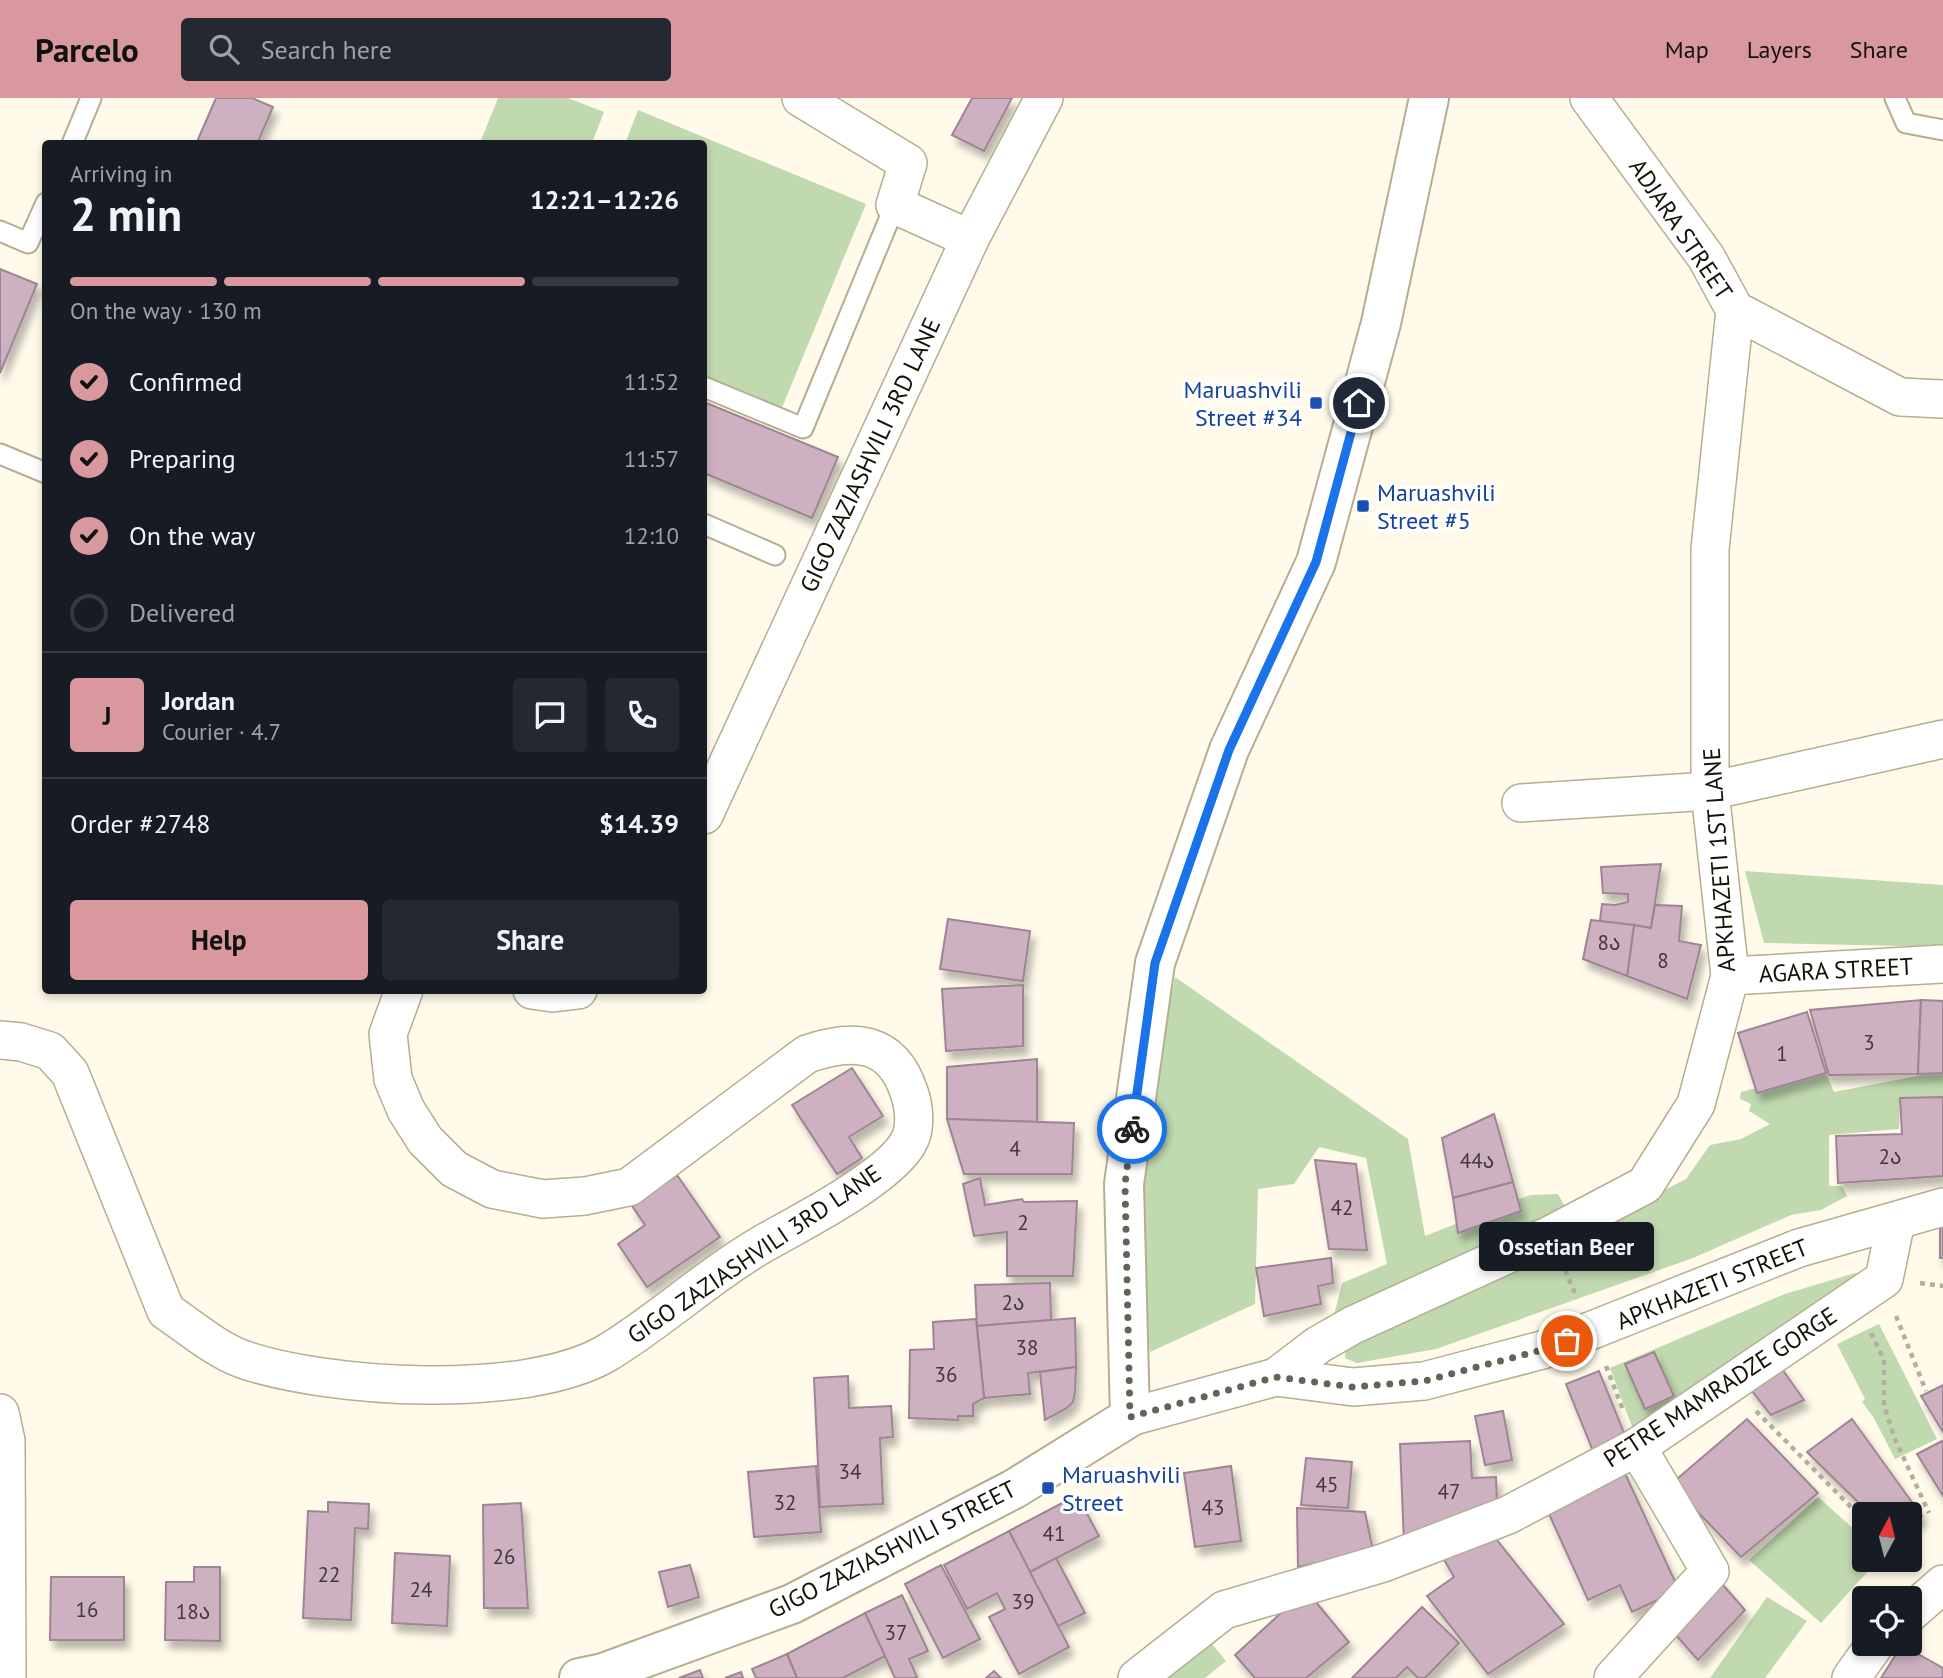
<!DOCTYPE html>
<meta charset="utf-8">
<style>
body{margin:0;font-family:"PT Sans","Noto Sans Georgian",sans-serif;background:#242831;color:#f1f3f6;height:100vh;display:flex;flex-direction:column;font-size:26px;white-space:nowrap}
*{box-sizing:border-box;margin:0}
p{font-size:23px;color:#9ea1a6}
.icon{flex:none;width:38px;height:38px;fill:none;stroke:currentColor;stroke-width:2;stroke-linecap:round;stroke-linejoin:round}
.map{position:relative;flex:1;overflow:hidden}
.sheet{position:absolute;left:42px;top:42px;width:665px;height:854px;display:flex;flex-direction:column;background:#171b24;border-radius:7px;box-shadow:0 4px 10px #0003}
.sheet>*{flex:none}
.needle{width:46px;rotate:7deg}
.controls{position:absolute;left:1852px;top:1404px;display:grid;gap:14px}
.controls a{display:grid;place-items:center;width:70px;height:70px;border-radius:7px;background:#171b24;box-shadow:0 4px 10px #0003;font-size:35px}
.pin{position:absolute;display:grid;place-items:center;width:60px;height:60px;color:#fff;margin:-30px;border:4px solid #fff;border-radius:50%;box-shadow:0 2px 7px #0007}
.courier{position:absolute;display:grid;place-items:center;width:70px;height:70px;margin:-35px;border:5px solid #1a73e8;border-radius:50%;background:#fff;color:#222;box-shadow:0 2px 9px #0007}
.bubble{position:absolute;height:49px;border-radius:7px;background:#171b24;box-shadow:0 4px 10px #0003;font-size:23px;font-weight:700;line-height:49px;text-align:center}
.overview em{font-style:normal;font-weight:700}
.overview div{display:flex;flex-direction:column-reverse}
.overview{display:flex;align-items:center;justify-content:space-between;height:119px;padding:0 28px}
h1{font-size:46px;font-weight:700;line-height:52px}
.bar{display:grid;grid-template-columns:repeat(4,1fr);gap:10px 7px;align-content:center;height:84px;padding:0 28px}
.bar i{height:9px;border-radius:5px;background:#363941}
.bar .current{background:#d8989e}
.bar p{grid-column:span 4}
.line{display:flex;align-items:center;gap:18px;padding:0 28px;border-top:2px solid #363941}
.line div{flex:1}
.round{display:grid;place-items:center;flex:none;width:74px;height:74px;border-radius:7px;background:#242831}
ol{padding:0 28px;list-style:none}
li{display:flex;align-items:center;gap:21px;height:77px}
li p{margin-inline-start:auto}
li .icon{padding:7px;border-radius:50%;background:#d8989e;color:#111;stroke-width:4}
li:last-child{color:#9ea1a6}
li i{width:38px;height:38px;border:4px solid #363941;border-radius:50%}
.action{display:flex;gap:14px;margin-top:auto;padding:14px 28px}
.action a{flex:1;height:80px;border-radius:7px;background:#d8989e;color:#111;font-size:28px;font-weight:700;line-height:80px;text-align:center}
.action a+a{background:#242831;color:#f1f3f6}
header{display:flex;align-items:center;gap:42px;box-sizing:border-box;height:98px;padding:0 35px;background:#d8989e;color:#111}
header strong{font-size:33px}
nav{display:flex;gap:38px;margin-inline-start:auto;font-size:24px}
.search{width:490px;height:63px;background:#242831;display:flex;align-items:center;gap:18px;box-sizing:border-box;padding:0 24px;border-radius:7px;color:#9ea1a6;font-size:26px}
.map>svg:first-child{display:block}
</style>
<header>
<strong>Parcelo</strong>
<div class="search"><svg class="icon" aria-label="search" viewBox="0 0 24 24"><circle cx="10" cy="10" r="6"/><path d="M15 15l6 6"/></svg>Search here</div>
<nav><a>Map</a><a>Layers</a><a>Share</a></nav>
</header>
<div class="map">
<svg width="1943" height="1580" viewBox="0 0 1943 1580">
<defs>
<filter id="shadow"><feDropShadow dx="4.5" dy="8" stdDeviation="3.5" flood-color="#0004"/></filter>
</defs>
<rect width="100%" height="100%" fill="#fffae9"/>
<g fill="#c0d9af">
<polygon points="498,0 568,0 604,14 592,45 480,45"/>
<polygon points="638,12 866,106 781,312 704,280 704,46 625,46"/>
<polygon points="1745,773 1943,787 1943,849 1764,845"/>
<polygon points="1175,879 1408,1041 1425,1138 1530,1097 1558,1096 1570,1118 1332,1226 1342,1185 1387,1166 1366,1060 1319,1049 1294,1086 1258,1091 1255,1206 1150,1254 1138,1163 1137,1068"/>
<polygon points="1825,973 1834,994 1943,973 1943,999 1900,1000 1899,1031 1829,1037 1829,1088 1842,1088 1847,1098 1821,1112 1791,1117 1693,1160 1436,1251 1357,1265 1345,1260 1347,1242 1529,1162 1686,1081 1710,1047 1741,1041 1770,1026 1749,1013 1751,1006 1740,1001 1741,994"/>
<polygon points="1855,1175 1859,1176 1637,1342 1610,1270 1785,1196"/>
<polygon points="1879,1226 1937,1341 1895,1361 1874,1320 1862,1304 1865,1301 1837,1246"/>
<polygon points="1818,1399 1864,1440 1864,1461 1879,1461 1821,1525 1749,1462"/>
<polygon points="1767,1499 1807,1523 1765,1580 1710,1580"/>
<polygon points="1204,1536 1226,1563 1205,1580 1145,1580"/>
</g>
<g fill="#ceb1c1" stroke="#9f8493" stroke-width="2" filter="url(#shadow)">
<polygon points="216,0 252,0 273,9 257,46 196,46"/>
<polygon points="972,0 1012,0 984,53 952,37"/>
<polygon points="0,171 37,186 0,275"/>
<polygon points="704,304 838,359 812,420 704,375"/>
<polygon points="1661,766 1651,830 1600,823 1602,806 1615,807 1628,804 1628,796 1603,795 1601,769"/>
<polygon points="1655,807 1682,808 1679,843 1701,847 1687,901 1627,878 1634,827 1651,830"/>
<polygon points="948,821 1030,833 1023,883 940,871"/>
<polygon points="1591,822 1634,827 1627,878 1583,861"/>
<polygon points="1023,887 1023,948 946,953 942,891"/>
<polygon points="1921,902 1918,976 1829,977 1810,912"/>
<polygon points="1921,902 1943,903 1943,975 1918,976"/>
<polygon points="1807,914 1826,975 1757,995 1738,935"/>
<polygon points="1037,961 1037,1024 947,1021 947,969"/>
<polygon points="852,970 883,1018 849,1039 862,1060 837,1076 792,1007"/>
<polygon points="1943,999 1943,1078 1838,1085 1836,1038 1902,1036 1900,1000"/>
<polygon points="1494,1016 1513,1084 1453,1100 1442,1040"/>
<polygon points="947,1021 1074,1025 1072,1076 964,1076"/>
<polygon points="1315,1062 1356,1066 1367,1152 1329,1151"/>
<polygon points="677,1077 720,1139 647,1189 618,1146 645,1127 632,1108"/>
<polygon points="980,1080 985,1107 1022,1101 1024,1104 1077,1103 1073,1178 1007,1178 1007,1134 974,1138 963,1086"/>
<polygon points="1513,1084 1521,1113 1458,1135 1453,1100"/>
<rect x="1940" y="1128" width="3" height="32"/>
<polygon points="1331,1160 1333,1185 1318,1188 1321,1206 1264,1218 1256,1170"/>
<polygon points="1050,1185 1051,1222 977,1228 975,1187"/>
<polygon points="1075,1220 1076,1269 1028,1275 1030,1296 984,1300 977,1228"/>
<polygon points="976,1221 984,1300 973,1306 973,1318 958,1318 958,1322 909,1320 910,1252 934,1251 933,1224"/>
<polygon points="1654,1254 1674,1298 1645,1311 1625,1266"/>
<polygon points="1780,1268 1804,1302 1771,1317 1748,1288"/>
<polygon points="1076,1269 1075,1294 1073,1304 1067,1310 1045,1322 1040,1274"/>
<polygon points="1599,1273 1626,1340 1593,1353 1566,1286"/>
<polygon points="848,1278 849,1310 891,1308 893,1339 880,1340 883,1406 820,1409 814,1280"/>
<polygon points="1943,1287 1943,1334 1921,1298"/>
<polygon points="1503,1313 1512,1362 1485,1367 1475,1318"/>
<polygon points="1747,1321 1818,1395 1741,1459 1671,1386"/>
<polygon points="1852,1321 1922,1418 1909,1428 1909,1416 1870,1416 1807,1354"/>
<polygon points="1470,1343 1472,1380 1496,1379 1497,1406 1404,1445 1400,1346"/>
<polygon points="1942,1343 1943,1344 1943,1398 1917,1356"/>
<polygon points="1306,1360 1352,1364 1348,1410 1301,1407"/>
<polygon points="816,1368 821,1434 754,1439 748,1374"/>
<polygon points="1231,1368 1241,1443 1195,1449 1184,1375"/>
<polygon points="1622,1369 1679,1492 1632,1514 1620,1487 1588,1502 1544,1405"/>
<polygon points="1077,1397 1099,1438 1030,1474 1009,1433"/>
<polygon points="328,1404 369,1406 368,1431 355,1430 351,1522 303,1520 308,1413 328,1414"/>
<polygon points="521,1405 528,1510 484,1510 483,1407"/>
<polygon points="1297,1410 1365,1414 1373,1453 1298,1469"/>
<polygon points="1009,1433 1069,1549 1019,1576 989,1519 1005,1511 997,1495 967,1511 944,1467"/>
<polygon points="1493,1437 1564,1526 1488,1576 1427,1498 1454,1479 1442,1458"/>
<polygon points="395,1455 450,1458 447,1528 392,1525"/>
<polygon points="1056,1460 1085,1515 1058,1528 1030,1474"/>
<polygon points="690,1467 699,1499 668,1509 659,1474"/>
<polygon points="941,1467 980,1541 943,1560 905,1486"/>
<polygon points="194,1469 220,1469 220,1543 165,1542 166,1484 194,1484"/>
<polygon points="51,1479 124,1479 124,1542 50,1542"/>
<polygon points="1716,1479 1745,1512 1698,1562 1666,1526"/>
<polygon points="1306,1492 1349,1544 1306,1580 1255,1580 1235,1557"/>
<polygon points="902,1497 928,1553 909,1561 917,1579 914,1580 895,1580 865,1515"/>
<polygon points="1422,1509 1459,1545 1425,1580 1418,1580 1407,1569 1396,1580 1352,1580"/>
<polygon points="865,1515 885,1558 843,1580 797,1580 787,1556"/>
<polygon points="1902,1547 1943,1570 1943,1580 1881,1580"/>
<polygon points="787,1556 797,1580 756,1580 752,1571"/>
<polygon points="700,1572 703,1580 679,1580"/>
<polygon points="994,1573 1001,1580 986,1580"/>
<polygon points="741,1574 743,1580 725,1580"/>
</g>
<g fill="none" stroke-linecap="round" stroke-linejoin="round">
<defs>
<g id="service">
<polyline points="1895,0 1906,25 1943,32"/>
<polyline points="72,46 91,0"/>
<polyline points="0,133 28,145 46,105"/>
<polyline points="704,289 803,330 895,107"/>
<polyline points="0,356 46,375"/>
<polyline points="704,426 775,457"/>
</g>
<g id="minor">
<polyline points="801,0 908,65 895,107 970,141"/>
<polyline points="1589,0 1706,159 1735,212 1900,299 1943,301"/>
<polyline points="1521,705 1710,693 1943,641"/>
<polyline points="704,717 970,141 1044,0"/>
<polyline points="1730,878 1943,866"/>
<polyline points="532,892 553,895 578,892"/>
<path d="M0 942 21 944 50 953 70 975 166 1213C190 1229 215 1251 242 1261 329 1291 524 1302 605 1256 659 1224 706 1179 761 1147 797 1126 894 1078 910 1041 916 1028 914 1007 909 994 892 942 853 940 807 956L629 1089 585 1098 543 1101 492 1091 454 1071 425 1042 406 1012 393 981 388 936 404 892"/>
<polyline points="1276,1279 1353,1289 1424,1283 1542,1252 1799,1150 1943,1109"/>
<polyline points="0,1315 6,1343 7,1580"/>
<polyline points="1130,1319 1276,1279 1318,1247 1353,1227 1550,1137 1645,1087 1696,1006 1730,878 1710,693 1710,451 1735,212"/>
<polyline points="1909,1516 1943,1486"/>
<polyline points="1137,1580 1224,1512 1383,1465 1508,1417 1637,1349 1884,1181 1896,1123"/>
<polyline points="1613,1580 1710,1473 1637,1349"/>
<polyline points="1851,1580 1876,1545"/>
</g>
<polyline id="tertiary" points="579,1580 603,1575 792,1506 1014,1391 1130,1319 1124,1086 1155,865 1229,652 1316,464 1381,225 1429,0"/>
</defs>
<use href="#service" stroke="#b5ae92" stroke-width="23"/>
<use href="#minor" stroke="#b5ae92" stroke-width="40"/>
<use href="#tertiary" stroke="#b5ae92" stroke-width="42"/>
<g stroke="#b3afa0" stroke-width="4.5" stroke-dasharray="5 5" stroke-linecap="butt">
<polyline points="1565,1172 1577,1200"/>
<polyline points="1920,1185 1943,1188"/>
<polyline points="1896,1218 1926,1293"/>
<polyline points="1871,1235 1884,1262 1884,1307 1894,1339 1929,1415"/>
<polyline points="1606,1268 1623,1312"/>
<polyline points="1756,1313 1864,1422"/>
</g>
<use href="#service" stroke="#fff" stroke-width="19"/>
<use href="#minor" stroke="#fff" stroke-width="37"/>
<use href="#tertiary" stroke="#fff" stroke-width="38"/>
</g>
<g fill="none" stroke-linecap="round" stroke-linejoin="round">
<polyline stroke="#666356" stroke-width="7" stroke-dasharray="0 12.6" points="1132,1031 1125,1086 1130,1319 1276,1279 1353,1289 1424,1283 1542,1252 1567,1243"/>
<polyline stroke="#1a73e8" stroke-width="9" points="1132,1031 1155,865 1229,652 1316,464 1359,305"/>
</g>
<g fill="#1a4fb4" stroke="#fff" stroke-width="2.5">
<rect x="1309" y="298" width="14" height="14" rx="3.5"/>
<rect x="1356" y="401" width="14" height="14" rx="3.5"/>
<rect x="1041" y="1383" width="14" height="14" rx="3.5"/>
</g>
<g text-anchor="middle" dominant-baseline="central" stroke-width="6" stroke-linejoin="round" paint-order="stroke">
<g font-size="21" fill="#423936">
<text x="1609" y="844">8ა</text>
<text x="1663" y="862">8</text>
<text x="1869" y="944">3</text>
<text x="1782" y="955">1</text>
<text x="1015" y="1050">4</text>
<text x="1890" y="1058">2ა</text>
<text x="1477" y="1062">44ა</text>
<text x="1342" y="1109">42</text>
<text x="1023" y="1124">2</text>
<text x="1013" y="1204">2ა</text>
<text x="1027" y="1249">38</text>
<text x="946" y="1276">36</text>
<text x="850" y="1373">34</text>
<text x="1327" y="1386">45</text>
<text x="1449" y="1393">47</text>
<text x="785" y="1404">32</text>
<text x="1213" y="1409">43</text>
<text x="1054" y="1435">41</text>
<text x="504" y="1458">26</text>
<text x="329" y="1476">22</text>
<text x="421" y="1491">24</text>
<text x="1023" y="1503">39</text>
<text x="87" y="1511">16</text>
<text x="193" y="1513">18ა</text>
<text x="896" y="1534">37</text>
</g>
<g font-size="24" fill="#141107" stroke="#fff">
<text transform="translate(1681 131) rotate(56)">ADJARA STREET</text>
<text transform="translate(870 357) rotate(-65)">GIGO ZAZIASHVILI 3RD LANE</text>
<text transform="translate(1719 762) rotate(-94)">APKHAZETI 1ST LANE</text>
<text transform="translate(1836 872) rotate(-3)">AGARA STREET</text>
<text transform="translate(754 1156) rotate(-34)">GIGO ZAZIASHVILI 3RD LANE</text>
<text transform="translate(1712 1186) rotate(-22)">APKHAZETI STREET</text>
<text transform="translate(1720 1289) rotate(-33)">PETRE MAMRADZE GORGE</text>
<text transform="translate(892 1451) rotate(-27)">GIGO ZAZIASHVILI STREET</text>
</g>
<g font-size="24" fill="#164399" stroke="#fff" text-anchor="start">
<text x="1302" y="291" text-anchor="end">Maruashvili<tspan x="1302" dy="28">Street #34</tspan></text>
<text x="1377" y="394">Maruashvili<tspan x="1377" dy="28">Street #5</tspan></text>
<text x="1062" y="1376">Maruashvili<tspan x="1062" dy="28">Street</tspan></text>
</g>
</g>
</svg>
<div class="controls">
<a><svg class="needle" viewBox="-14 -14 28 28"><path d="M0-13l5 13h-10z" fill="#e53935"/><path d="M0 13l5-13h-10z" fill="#9ea1a6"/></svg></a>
<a><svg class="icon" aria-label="locate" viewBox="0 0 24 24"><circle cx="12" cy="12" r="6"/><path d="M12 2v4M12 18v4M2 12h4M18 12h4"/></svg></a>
</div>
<div class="pin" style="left:1567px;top:1243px;background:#ea580c"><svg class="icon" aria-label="bag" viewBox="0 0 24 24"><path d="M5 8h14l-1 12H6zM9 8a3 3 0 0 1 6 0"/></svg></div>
<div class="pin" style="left:1359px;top:305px;background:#1f2937"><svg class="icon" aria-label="home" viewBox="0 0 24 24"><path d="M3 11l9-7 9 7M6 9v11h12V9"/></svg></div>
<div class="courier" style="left:1132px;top:1031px"><svg class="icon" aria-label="bike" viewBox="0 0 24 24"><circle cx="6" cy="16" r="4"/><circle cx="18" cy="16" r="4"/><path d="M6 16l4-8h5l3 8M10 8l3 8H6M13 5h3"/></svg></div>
<div class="bubble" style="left:1479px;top:1124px;width:175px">Ossetian Beer</div>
<section class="sheet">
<div class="overview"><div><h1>2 min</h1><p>Arriving in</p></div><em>12:21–12:26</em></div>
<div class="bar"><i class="current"></i><i class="current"></i><i class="current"></i><i></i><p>On the way · 130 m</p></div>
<ol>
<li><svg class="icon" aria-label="check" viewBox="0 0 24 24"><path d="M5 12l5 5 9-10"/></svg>Confirmed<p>11:52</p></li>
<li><svg class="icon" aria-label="check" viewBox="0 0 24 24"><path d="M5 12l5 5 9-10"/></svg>Preparing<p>11:57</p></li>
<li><svg class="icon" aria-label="check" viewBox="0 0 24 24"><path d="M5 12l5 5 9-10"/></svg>On the way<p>12:10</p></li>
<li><i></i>Delivered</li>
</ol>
<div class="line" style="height:126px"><b class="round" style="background:#d8989e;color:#111">J</b><div><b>Jordan</b><p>Courier · 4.7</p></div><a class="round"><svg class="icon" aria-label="chat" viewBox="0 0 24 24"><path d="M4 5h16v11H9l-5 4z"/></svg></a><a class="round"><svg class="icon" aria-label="phone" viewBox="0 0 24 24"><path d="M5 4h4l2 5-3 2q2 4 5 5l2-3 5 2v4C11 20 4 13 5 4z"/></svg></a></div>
<div class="line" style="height:91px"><div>Order #2748</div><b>$14.39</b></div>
<div class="action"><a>Help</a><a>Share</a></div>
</section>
</div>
